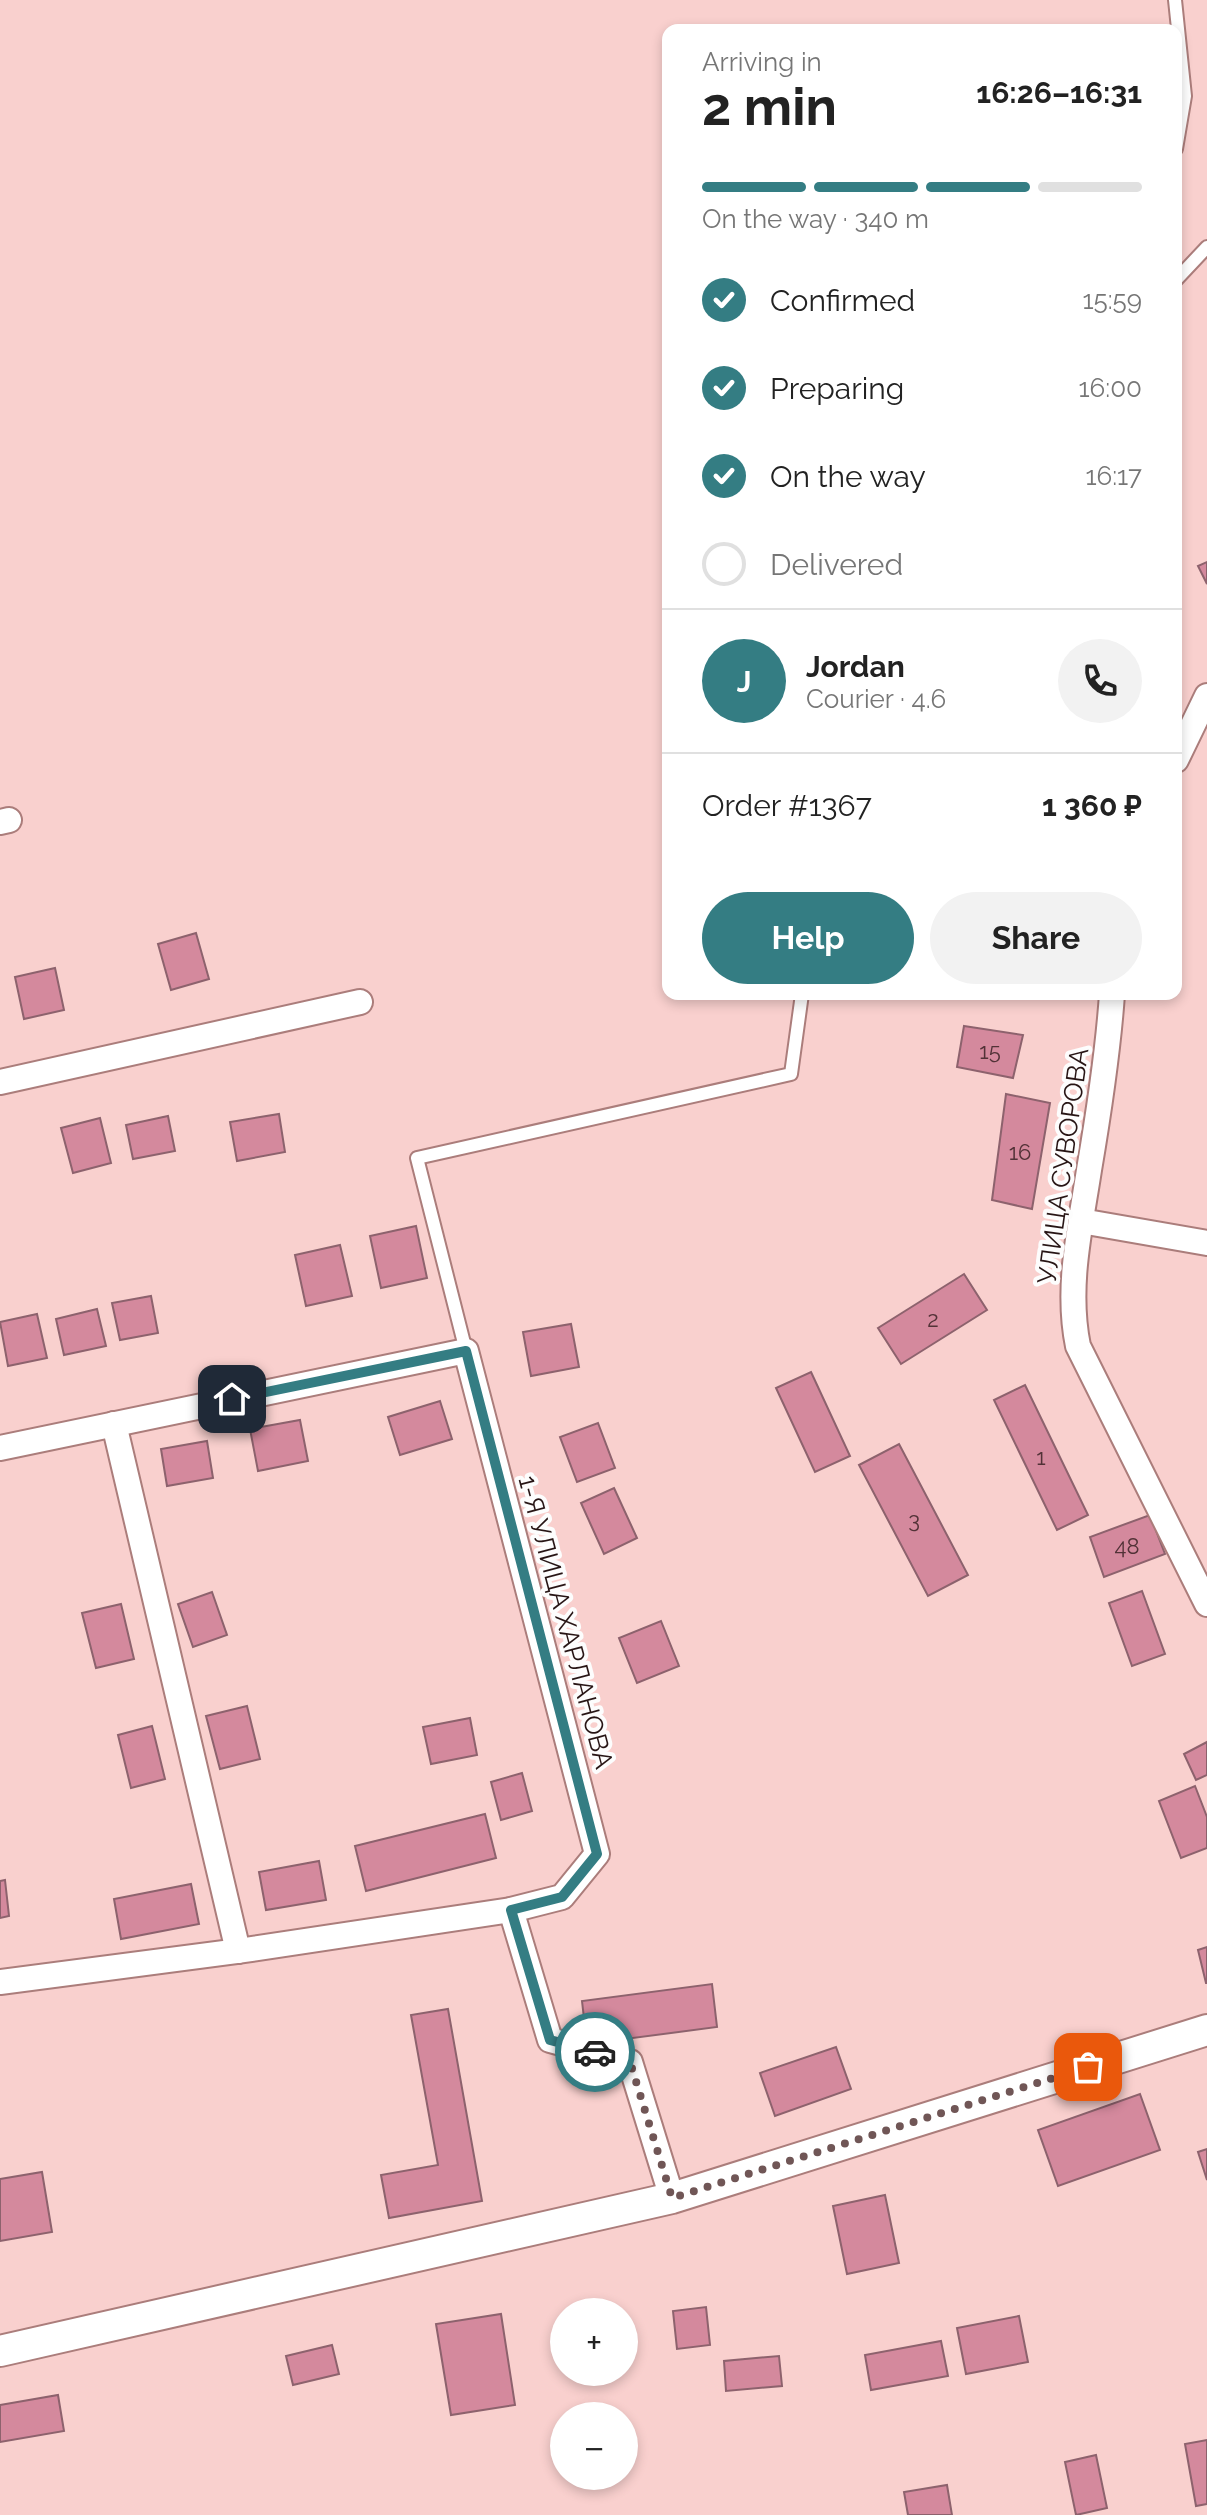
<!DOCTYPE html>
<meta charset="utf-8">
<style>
body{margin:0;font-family:Raleway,sans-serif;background:#f2f2f2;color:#222;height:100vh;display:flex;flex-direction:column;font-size:30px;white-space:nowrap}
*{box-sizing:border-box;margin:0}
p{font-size:26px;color:#767676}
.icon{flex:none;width:44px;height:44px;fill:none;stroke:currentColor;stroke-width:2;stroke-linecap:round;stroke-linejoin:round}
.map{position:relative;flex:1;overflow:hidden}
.panel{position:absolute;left:662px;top:24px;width:520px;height:976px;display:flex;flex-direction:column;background:#fff;border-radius:16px;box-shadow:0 4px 12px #0003}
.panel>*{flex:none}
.fabs{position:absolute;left:550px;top:2298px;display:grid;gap:16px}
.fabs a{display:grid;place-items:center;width:88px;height:88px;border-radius:50%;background:#fff;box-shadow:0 4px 12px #0003;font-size:40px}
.pin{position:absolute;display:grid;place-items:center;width:68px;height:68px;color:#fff;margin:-34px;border-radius:16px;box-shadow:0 4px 12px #0006}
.courier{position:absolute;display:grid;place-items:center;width:80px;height:80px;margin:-40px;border:6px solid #347d83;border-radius:50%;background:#fff;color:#222;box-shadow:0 2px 10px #0007}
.summary em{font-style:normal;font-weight:700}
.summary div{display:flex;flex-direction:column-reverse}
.summary{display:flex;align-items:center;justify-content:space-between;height:136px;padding:0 40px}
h1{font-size:52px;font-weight:700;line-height:60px}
.bar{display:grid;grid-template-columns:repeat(4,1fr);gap:12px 8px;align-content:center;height:96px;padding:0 40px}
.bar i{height:10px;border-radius:6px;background:#e0e0e0}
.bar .current{background:#347d83}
.bar p{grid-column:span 4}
.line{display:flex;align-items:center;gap:20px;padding:0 40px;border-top:2px solid #e0e0e0}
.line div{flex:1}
.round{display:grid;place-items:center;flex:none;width:84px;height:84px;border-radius:42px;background:#f2f2f2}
ol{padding:0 40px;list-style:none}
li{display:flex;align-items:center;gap:24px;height:88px}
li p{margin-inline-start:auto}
li .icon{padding:8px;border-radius:50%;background:#347d83;color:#fff;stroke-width:4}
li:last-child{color:#767676}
li i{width:44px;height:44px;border:4px solid #e0e0e0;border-radius:50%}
.cta{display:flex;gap:16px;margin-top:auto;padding:16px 40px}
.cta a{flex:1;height:92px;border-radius:48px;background:#347d83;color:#fff;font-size:32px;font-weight:700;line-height:92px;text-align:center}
.cta a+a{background:#f2f2f2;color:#222}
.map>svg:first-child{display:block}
</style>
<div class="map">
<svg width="1207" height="2515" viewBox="0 0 1207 2515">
<rect width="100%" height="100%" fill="#f9d0ce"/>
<g fill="#d4899d" stroke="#8d626d" stroke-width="2">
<polygon points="1207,562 1207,584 1198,566"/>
<polygon points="196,933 209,979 171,990 158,944"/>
<polygon points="55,968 64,1010 24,1019 15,977"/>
<polygon points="964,1026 1023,1035 1013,1078 957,1067"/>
<polygon points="1006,1094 1050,1103 1032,1209 992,1200"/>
<polygon points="279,1114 285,1152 237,1161 230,1122"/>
<polygon points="168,1116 175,1151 133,1159 126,1125"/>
<polygon points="100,1118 111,1163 73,1173 61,1128"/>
<polygon points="416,1226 427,1278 381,1288 370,1236"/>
<polygon points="340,1245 352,1296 306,1306 295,1255"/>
<polygon points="964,1274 987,1310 901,1364 878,1328"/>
<polygon points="151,1296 158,1333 120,1340 112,1303"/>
<polygon points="97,1309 106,1346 64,1355 56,1319"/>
<polygon points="37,1314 47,1358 8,1366 0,1322"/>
<polygon points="571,1324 579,1367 531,1376 523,1332"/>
<polygon points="811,1372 850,1456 815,1472 776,1388"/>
<polygon points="1025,1385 1088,1515 1057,1530 994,1400"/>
<polygon points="440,1401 452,1439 400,1455 388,1417"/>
<polygon points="300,1420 308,1461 258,1471 250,1429"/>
<polygon points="598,1423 615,1468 577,1482 560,1437"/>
<polygon points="207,1441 213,1478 167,1486 161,1449"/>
<polygon points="899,1444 968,1575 928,1596 859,1465"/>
<polygon points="614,1488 637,1538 604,1554 581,1503"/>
<polygon points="1150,1515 1165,1554 1104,1577 1090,1537"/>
<polygon points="1142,1591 1165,1654 1132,1666 1109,1603"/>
<polygon points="212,1592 227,1635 193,1647 178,1604"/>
<polygon points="121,1604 134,1659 96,1668 82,1613"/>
<polygon points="661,1621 679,1666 637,1683 619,1638"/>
<polygon points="247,1706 260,1759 220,1769 206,1716"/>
<polygon points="470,1718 477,1755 431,1764 423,1727"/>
<polygon points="152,1726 165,1779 131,1788 118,1735"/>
<polygon points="1207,1742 1207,1775 1196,1780 1184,1754"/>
<polygon points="522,1773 532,1811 501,1820 491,1782"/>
<polygon points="1195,1786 1207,1817 1207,1848 1181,1858 1159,1801"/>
<polygon points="485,1814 496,1858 366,1891 355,1846"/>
<polygon points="319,1861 326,1900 266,1910 259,1872"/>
<polygon points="5,1880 9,1916 0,1918 0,1881"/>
<polygon points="191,1884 199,1924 121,1939 114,1899"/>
<polygon points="1207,1947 1207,1983 1206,1983 1198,1950"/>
<polygon points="712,1984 717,2027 587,2044 582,2001"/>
<polygon points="448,2009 482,2201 389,2218 381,2175 438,2165 411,2015"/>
<polygon points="836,2047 851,2089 775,2116 760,2073"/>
<polygon points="1140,2094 1160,2150 1058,2186 1038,2130"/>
<polygon points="1207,2149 1207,2180 1198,2152"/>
<polygon points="42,2172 52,2232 0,2241 0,2179"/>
<polygon points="885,2195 899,2263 847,2274 833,2206"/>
<polygon points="706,2307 710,2345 677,2349 673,2311"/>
<polygon points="501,2314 515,2405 451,2415 436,2324"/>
<polygon points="1019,2316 1028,2362 966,2374 957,2328"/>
<polygon points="941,2341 948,2376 871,2390 865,2355"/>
<polygon points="332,2345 339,2374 293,2385 286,2356"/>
<polygon points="779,2356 782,2386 726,2391 724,2361"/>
<polygon points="58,2395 64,2431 0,2442 0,2405"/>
<polygon points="1207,2440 1207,2504 1196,2506 1185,2444"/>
<polygon points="1096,2455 1107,2508 1076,2515 1065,2462"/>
<polygon points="947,2485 952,2515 908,2515 904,2492"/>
</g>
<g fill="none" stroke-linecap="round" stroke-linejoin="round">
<defs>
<g id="service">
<polyline points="1175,0 1185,96 1176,149"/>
<polyline points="1176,280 1207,247"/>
<polyline points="466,1351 417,1158 791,1074 802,994"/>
</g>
<g id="minor">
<polyline points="1176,760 1207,696"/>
<polyline points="0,822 9,820"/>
<path d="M1112 994C1108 1053 1099 1111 1089 1170 1080 1229 1066 1287 1078 1346L1207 1604"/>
<polyline points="0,1082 360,1002"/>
<polyline points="1081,1221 1207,1243"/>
<polyline points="114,1424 238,1951"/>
<polyline points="0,1448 466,1351 597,1854 562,1897 511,1910 238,1951 0,1982"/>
<polyline points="511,1910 550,2040 630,2062 672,2198"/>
</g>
<polyline id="tertiary" points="0,2351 672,2198 1207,2030"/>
</defs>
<use href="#service" stroke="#ab7d7b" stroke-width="16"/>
<use href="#minor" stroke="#ab7d7b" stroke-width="28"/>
<use href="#tertiary" stroke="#ab7d7b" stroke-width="34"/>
<use href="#service" stroke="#fff" stroke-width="12"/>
<use href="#minor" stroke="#fff" stroke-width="24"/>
<use href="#tertiary" stroke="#fff" stroke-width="30"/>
</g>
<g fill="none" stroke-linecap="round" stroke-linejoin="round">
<polyline stroke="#705656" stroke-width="8" stroke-dasharray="0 14.4" points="595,2052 630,2062 672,2198 1088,2067"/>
<polyline stroke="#347d83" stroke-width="10" points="232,1399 466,1351 597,1854 562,1897 511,1910 550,2040 595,2052"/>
</g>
<g text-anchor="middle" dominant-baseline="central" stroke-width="8" stroke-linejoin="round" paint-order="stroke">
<g font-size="22" fill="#523237">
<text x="990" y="1051">15</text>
<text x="1020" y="1152">16</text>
<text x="933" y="1319">2</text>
<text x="1041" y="1457">1</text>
<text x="914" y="1520">3</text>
<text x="1127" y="1546">48</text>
</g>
<g font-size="26" fill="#271515" stroke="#fdfdfd">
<text transform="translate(1063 1166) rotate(-82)">УЛИЦА СУВОРОВА</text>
<text transform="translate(566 1622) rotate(75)">1-Я УЛИЦА ХАРЛАНОВА</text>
</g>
</g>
</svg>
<div class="fabs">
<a>+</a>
<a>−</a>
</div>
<div class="pin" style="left:1088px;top:2067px;background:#ea580c"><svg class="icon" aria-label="bag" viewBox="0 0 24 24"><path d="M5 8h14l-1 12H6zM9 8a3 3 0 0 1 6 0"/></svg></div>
<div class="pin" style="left:232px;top:1399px;background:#1f2937"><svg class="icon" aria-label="home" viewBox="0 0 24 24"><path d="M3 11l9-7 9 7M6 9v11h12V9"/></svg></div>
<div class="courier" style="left:595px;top:2052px"><svg class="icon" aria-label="car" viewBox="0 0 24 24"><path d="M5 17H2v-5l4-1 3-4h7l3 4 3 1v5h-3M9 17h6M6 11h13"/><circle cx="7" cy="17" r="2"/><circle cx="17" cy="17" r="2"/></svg></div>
<section class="panel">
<div class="summary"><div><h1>2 min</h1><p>Arriving in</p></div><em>16:26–16:31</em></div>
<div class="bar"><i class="current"></i><i class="current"></i><i class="current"></i><i></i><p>On the way · 340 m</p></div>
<ol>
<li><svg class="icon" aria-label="check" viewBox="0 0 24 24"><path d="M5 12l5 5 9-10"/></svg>Confirmed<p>15:59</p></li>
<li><svg class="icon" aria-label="check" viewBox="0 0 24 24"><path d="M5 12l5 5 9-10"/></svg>Preparing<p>16:00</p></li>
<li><svg class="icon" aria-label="check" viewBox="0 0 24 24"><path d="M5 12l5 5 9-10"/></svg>On the way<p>16:17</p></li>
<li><i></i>Delivered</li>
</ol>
<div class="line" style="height:144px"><b class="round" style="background:#347d83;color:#fff">J</b><div><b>Jordan</b><p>Courier · 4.6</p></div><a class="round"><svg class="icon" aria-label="phone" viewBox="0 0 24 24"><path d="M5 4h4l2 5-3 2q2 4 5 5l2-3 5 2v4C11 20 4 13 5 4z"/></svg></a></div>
<div class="line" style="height:104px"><div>Order #1367</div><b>1 360 ₽</b></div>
<div class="cta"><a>Help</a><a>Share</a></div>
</section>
</div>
